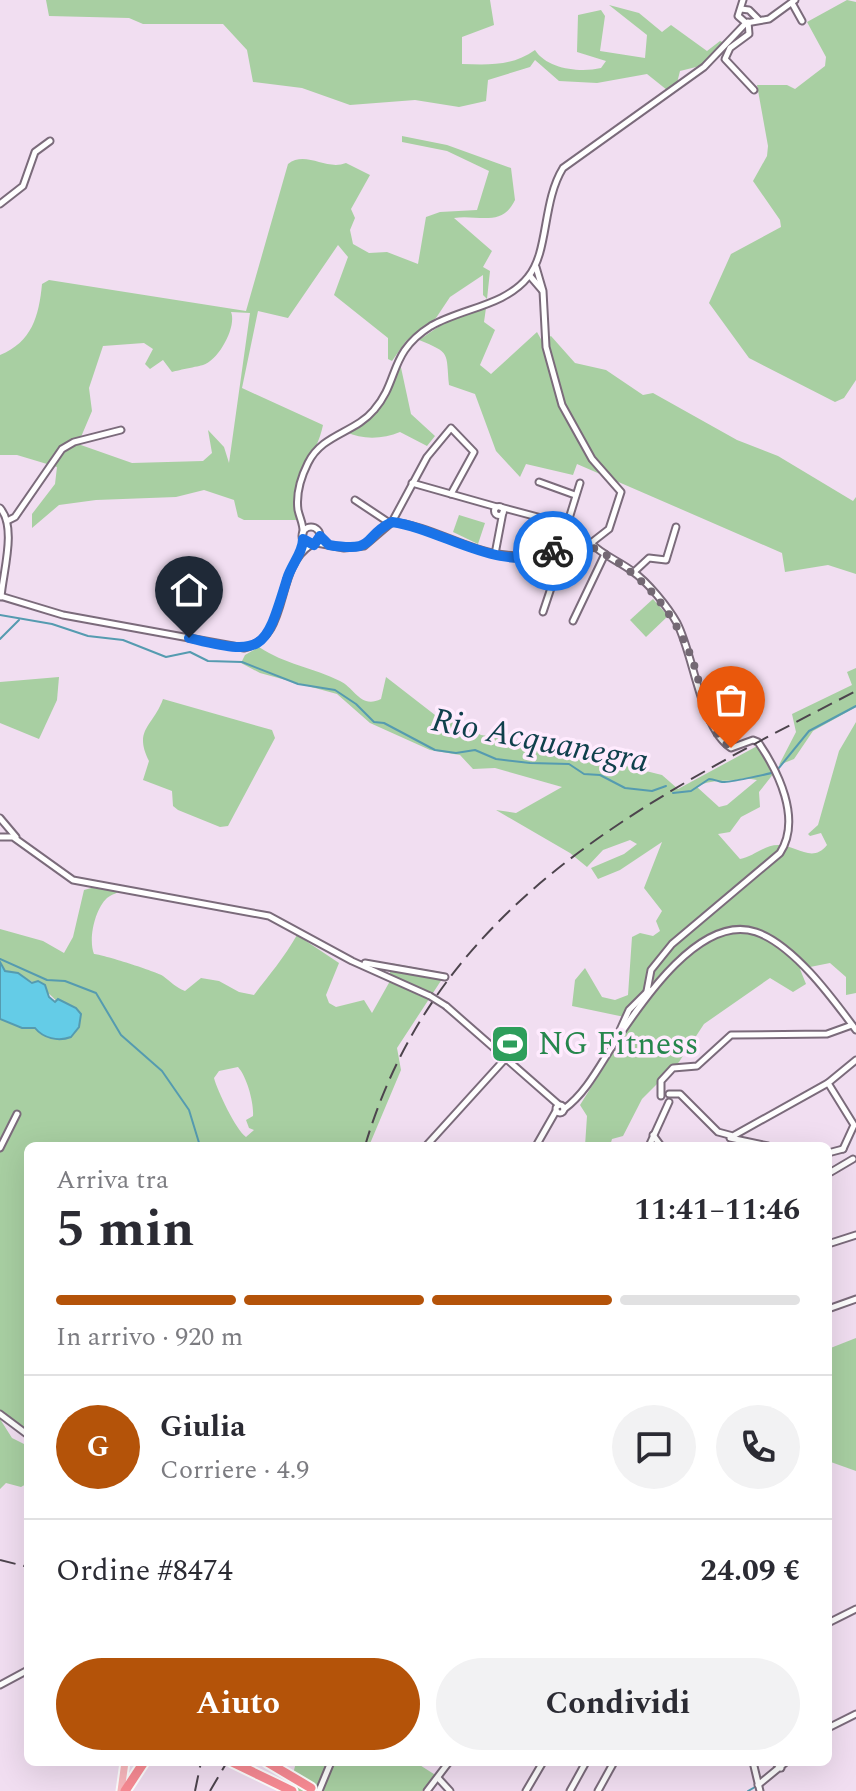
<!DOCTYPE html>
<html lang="it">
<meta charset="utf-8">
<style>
body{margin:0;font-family:Spectral,serif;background:#f2f2f3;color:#2b2b33;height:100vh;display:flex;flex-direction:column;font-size:30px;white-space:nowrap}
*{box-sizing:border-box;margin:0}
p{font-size:26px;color:#7c7c81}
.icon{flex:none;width:44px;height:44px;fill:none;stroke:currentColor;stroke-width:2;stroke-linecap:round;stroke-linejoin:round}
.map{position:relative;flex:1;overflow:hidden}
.panel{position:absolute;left:24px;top:1142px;width:808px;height:624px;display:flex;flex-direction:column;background:#fff;border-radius:12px;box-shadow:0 8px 32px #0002}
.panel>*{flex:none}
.pin{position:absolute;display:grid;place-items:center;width:68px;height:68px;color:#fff;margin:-82px -34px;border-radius:50% 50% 50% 0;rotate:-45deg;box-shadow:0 0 8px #0007}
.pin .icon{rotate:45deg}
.courier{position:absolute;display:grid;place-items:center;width:80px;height:80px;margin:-40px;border:6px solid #1a73e8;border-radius:50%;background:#fff;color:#222;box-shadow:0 2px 10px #0007}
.summary em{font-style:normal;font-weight:700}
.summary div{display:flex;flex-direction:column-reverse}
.summary{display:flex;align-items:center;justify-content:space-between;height:136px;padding:0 32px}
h1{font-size:52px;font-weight:700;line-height:60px}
.bar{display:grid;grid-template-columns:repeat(4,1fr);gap:12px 8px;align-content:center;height:96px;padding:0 32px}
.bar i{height:10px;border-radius:6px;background:#e1e1e2}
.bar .selected{background:#b45309}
.bar p{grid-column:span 4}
.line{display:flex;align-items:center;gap:20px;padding:0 32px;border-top:2px solid #e1e1e2}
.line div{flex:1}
.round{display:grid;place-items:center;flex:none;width:84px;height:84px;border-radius:42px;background:#f2f2f3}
.cta{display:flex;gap:16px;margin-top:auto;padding:16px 32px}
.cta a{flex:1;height:92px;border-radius:48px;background:#b45309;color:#fff;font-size:32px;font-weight:700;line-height:92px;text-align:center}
.cta a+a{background:#f2f2f3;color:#2b2b33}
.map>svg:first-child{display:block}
</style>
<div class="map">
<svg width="856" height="1791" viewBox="0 0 856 1791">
<rect width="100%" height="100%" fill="#f1def1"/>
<g fill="#a8cfa2" fill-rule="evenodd">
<path d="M46 0H490L494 25 462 37V64C489 65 513 66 535 50 547 69 580 73 601 68L606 61 577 52 578 15 601 10 605 16 600 51 645 58 647 35 609 5 639 13 662 32 671 25 707 51 720 41 729 45 704 65 680 71 677 83 667 90 647 74 597 83 559 81 535 60 530 67 488 80 486 101 459 107 415 100 350 105 302 88 253 82 247 50 223 24H143L129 18 49 16Z"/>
<polygon points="847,0 856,2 856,380 844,398 835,402 749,358 709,303 731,254 781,227 780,220 753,181 767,156 768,146 757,85 787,85 795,89 825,66 826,57 807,22"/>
<path d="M402 136 447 145 511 168 515 200C502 228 477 214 454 218L492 251 483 267 490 271 487 299 483 295V275L450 297 436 318 406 341 392 361 388 359V338L334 295 348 257 338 245 288 318 258 311 242 388 323 425C316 460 289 478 297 520H244L238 517 234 500 204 490 176 497 96 500 59 505 32 528V514L55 484 57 467 17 455H0V355C32 342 39 316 42 284L49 280 246 311 288 164C306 150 326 171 346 163L370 175 351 209 355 218 350 230 353 244 369 253 387 252 418 264 426 217 440 212 477 210 489 171 447 151 402 142ZM231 312 250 313 229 463 224 447 208 430 212 453 203 461 132 463 78 444 92 411 89 388 103 346 144 343 153 349 145 364 150 369 163 360 172 372C174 371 200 366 203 365 219 360 237 326 231 312Z"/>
<path d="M486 308 484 322 495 330 480 365 491 374 537 332 542 341 551 336 575 363 606 370 643 395 653 393 737 440 778 456 853 501 856 497V574L828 565 785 572 782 553 577 464 573 475 526 464 520 477 496 451 475 394 449 385C446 352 451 353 419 340L447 321Z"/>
<path d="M400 363 411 414 435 436 427 446 400 432C383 439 363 440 346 432 380 418 387 395 400 363Z"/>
<polygon points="459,515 485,523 478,544 453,532"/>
<polygon points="653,599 668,616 646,637 630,620"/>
<path d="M259 647C284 664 314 668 340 681 355 688 360 709 381 699L386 677 435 715 453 719 481 735 515 740 538 751H565L662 775 678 789 759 745 774 773 759 792 760 807 741 817 730 832 718 834 740 859C753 857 764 845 778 845 797 845 812 864 827 845L821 833 810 836 808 834 818 825 839 751 856 722V993L846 995V977L830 963 800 969 806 984 793 992 770 978 704 1024 679 1062 642 1099 623 1136 612 1139 610 1146H585L587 1116 580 1105 634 1019 572 1006 575 980 585 968 602 997 615 1000 628 995 632 937 640 933 653 936 660 931 656 921 662 911 644 888 662 842 620 870 598 879 591 868 624 854 637 844 630 840 603 850 587 867 570 853 496 810 516 813 562 787 495 768 473 769 460 755 430 750 370 723 337 694 260 673 241 663 245 655ZM745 778 757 780 727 805 719 807 697 787C711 778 728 783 745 778Z"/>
<polygon points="856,668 856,707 813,731 794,759 779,765 796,732 792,714 852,685 847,672"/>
<polygon points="59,677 57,700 39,739 0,723 0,682"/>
<path d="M163 699 272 730 275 738 228 826 220 827 178 810 173 806 172 791 143 780 149 761C133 729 153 727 163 699Z"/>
<path d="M95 887 123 888C118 894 113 893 107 898 95 909 88 939 94 954 101 954 158 972 163 976 171 982 175 987 185 991L201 978 219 981 239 992 254 995C269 975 284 958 297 935L339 963 326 995 329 1003 336 1007 364 1000 372 1013 390 981V963L446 973 397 1048 401 1070 369 1146H28V1433L0 1411V1019L35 1027 55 1039 71 1037 76 1028C61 1000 36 978 5 971L0 962V929L43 941 64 953 73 937 84 890ZM238 1067C247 1077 254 1103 253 1116L246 1120 249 1128 254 1130 246 1137C236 1130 217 1090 214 1078L219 1071Z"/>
<polygon points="856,1338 856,1471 828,1461 828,1349"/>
<polygon points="0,1419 12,1438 28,1446 28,1483 21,1487 6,1483 0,1489"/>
<polygon points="296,1762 415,1762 437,1776 422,1791 289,1791"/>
</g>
<path fill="#64cce7" stroke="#559bb0" stroke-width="2" d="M0 962 5 971 18 973 32 983 38 981 45 985 49 997 55 1002 58 999 76 1008 81 1014 79 1027 71 1037C58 1042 43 1038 35 1028H22L0 1019Z"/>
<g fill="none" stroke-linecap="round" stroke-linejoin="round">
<g stroke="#559bb0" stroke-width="2">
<polyline points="0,615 52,624 88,636 123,640 166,657 190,652 208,661 242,662 298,684 335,690 356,704 374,722 384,723 435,750 456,753 475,750 496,759 530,763 569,764 584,774 600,775 625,788 652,791 666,786"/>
<polyline points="0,639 19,620"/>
<polyline points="778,769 809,731 856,706"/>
<path d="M673 793 691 791 709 779C714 779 717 781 722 782 726 783 770 774 774 772"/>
<polyline points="0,959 47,980 65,981 96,993 121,1035 162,1071 189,1110 200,1146"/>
<polyline points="748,1791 755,1787"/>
</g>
<defs>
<g id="minor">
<polyline points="743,0 738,16 746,23 769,19 795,0"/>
<polyline points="792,3 802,21"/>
<polyline points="741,9 749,10 758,19"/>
<polyline points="748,22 749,34 730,48 725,59 754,90"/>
<polyline points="0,204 23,186 35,152 50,141"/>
<polyline points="536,267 543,291 546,347 562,405 592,459 621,492 609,529 591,543"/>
<polyline points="530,276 542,290"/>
<polyline points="539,482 575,495"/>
<polyline points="412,483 497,507"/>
<polyline points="355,500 388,522"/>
<circle cx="499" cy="511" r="4.5"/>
<polyline points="500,507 564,524 580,542"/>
<path d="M0 508C17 527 3 572 1 597"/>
<polyline points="7,521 15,517 62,449 74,442 121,430"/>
<polyline points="392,522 427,457 451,428 474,452 451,494"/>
<polyline points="567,525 580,483"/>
<circle cx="311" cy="536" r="9"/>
<path d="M303 534C304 525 300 519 298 510 296 495 301 477 308 463 322 434 355 433 374 410 400 380 388 353 431 326 462 308 505 306 528 277 549 252 542 202 563 168L704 67 746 23"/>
<path d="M317 543 344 548 364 546 392 522C432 526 466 551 506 555 542 560 557 545 591 543"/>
<path d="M591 543C602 555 619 561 632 571 648 582 668 607 677 623 694 656 701 729 731 748L753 740 758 742C778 771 802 819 780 853L672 944 651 970 647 991"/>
<polyline points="495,554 503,512"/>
<polyline points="634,572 649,558 666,560 676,527"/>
<path d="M0 596 63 615 244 648C292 637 273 569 311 545"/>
<polyline points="543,612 554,579 562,577 565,545"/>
<polyline points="573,621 605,554"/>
<polyline points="0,818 16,837"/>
<polyline points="0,837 13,837 73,880 269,916 352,961 430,996"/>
<polyline points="365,963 445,977"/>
<polyline points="446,1006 559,1105"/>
<polyline points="620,1030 629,1010 649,990"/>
<polyline points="828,1083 854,1125 843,1149"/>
<polyline points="669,1094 680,1094 718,1132 733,1136 828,1083 856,1060"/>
<polyline points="661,1096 661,1081 673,1068 697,1066 731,1035 827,1034 852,1025"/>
<circle cx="560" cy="1109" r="4"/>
<path d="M564 1109C586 1093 600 1065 615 1042 641 1003 700 913 756 932 794 945 833 999 856 1030"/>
<polyline points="653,1135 661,1146"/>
<polyline points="730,1138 768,1146"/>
<polyline points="426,1146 505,1059"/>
<polyline points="536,1146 556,1111"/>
<polyline points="649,1146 669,1102"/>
<polyline points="0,1148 17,1114"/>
<polyline points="828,1153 843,1149"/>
<polyline points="831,1172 853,1159"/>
<polyline points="828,1244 856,1235"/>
<polyline points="828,1309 856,1299"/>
<polyline points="0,1414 28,1435"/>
<polyline points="828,1623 856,1609"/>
<polyline points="0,1685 28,1670"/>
<polyline points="828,1728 856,1714"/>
<polyline points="753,1762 760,1791"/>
<polyline points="775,1762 781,1768"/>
<polyline points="439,1779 450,1791"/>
<polyline points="758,1785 786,1762"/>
<polyline points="319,1791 331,1762"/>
<polyline points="427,1791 449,1762"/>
<polyline points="526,1791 543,1762"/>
<polyline points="570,1791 586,1762"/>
<polyline points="598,1791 614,1762"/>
</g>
<polyline id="major" points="121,1791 125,1762"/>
<g id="highway">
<polyline points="232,1762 292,1791"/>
<polyline points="267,1762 311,1788"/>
<polyline points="125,1791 144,1762"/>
</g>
</defs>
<use href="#minor" stroke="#7b6b7b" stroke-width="9"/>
<use href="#major" stroke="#fff" stroke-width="11"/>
<use href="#highway" stroke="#fff" stroke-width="13"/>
<use href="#minor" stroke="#fff" stroke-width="5"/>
<use href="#major" stroke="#fbb9bf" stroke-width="7"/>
<use href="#highway" stroke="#f98b94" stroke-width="9"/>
<g stroke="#4d444d" stroke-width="2" stroke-dasharray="16 8" stroke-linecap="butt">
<path d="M365 1146C437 902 647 799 856 691"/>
<polyline points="0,1560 28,1567"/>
<polyline points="195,1791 201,1762"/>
<polyline points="210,1791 227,1762"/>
</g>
<defs>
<polyline id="minor-bridge" points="430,996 446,1006"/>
</defs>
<use href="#minor-bridge" stroke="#7b6b7b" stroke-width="9" stroke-linecap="butt"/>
<use href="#minor-bridge" stroke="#fff" stroke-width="5"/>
</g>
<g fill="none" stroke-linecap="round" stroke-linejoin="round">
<path stroke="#746974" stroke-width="8" stroke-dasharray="0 14.4" d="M553 551C576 539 587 543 608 556 648 580 675 615 692 659 703 687 703 730 731 748"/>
<path stroke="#1a73e8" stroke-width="10" d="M189 638C265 657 265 650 287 579 291 565 303 553 303 539L314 545 320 536 329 545C378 553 361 537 392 522 443 529 500 575 553 551"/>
</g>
<defs>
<symbol id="stadium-square" viewBox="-11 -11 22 22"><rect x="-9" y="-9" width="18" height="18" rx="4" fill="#2e9e5b" stroke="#ffebfe"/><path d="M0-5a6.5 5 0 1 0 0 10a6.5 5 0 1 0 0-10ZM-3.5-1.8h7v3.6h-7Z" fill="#fff"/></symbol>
</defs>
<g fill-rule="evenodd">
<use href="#stadium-square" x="488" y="1022" width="44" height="44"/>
</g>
<g text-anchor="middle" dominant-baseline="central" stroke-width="7" stroke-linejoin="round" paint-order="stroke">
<g font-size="32" fill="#27864d" stroke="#ffebfe" text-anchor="start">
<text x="538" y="1044">NG Fitness</text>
</g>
<g font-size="34" font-style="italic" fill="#10404c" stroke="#ffebfe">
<text transform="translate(540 741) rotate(11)">Rio Acquanegra</text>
</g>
</g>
</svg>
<div class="pin" style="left:731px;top:748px;background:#ea580c"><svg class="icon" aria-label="bag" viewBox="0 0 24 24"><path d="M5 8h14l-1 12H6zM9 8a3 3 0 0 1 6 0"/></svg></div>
<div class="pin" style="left:189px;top:638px;background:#1f2937"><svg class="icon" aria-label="home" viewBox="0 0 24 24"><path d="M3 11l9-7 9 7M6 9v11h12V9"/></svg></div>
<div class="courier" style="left:553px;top:551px"><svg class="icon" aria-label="bike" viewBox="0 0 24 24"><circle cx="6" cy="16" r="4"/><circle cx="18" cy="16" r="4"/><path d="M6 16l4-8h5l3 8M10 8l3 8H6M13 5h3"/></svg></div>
<section class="panel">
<div class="summary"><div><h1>5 min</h1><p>Arriva tra</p></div><em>11:41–11:46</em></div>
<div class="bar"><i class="selected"></i><i class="selected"></i><i class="selected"></i><i></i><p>In arrivo · 920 m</p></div>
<div class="line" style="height:144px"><b class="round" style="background:#b45309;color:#fff">G</b><div><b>Giulia</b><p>Corriere · 4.9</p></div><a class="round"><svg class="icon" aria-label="chat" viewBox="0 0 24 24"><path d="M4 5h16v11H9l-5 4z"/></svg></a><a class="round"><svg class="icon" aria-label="phone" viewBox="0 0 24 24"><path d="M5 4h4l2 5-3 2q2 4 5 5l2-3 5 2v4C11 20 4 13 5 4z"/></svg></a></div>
<div class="line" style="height:104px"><div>Ordine #8474</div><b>24.09 €</b></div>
<div class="cta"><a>Aiuto</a><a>Condividi</a></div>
</section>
</div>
